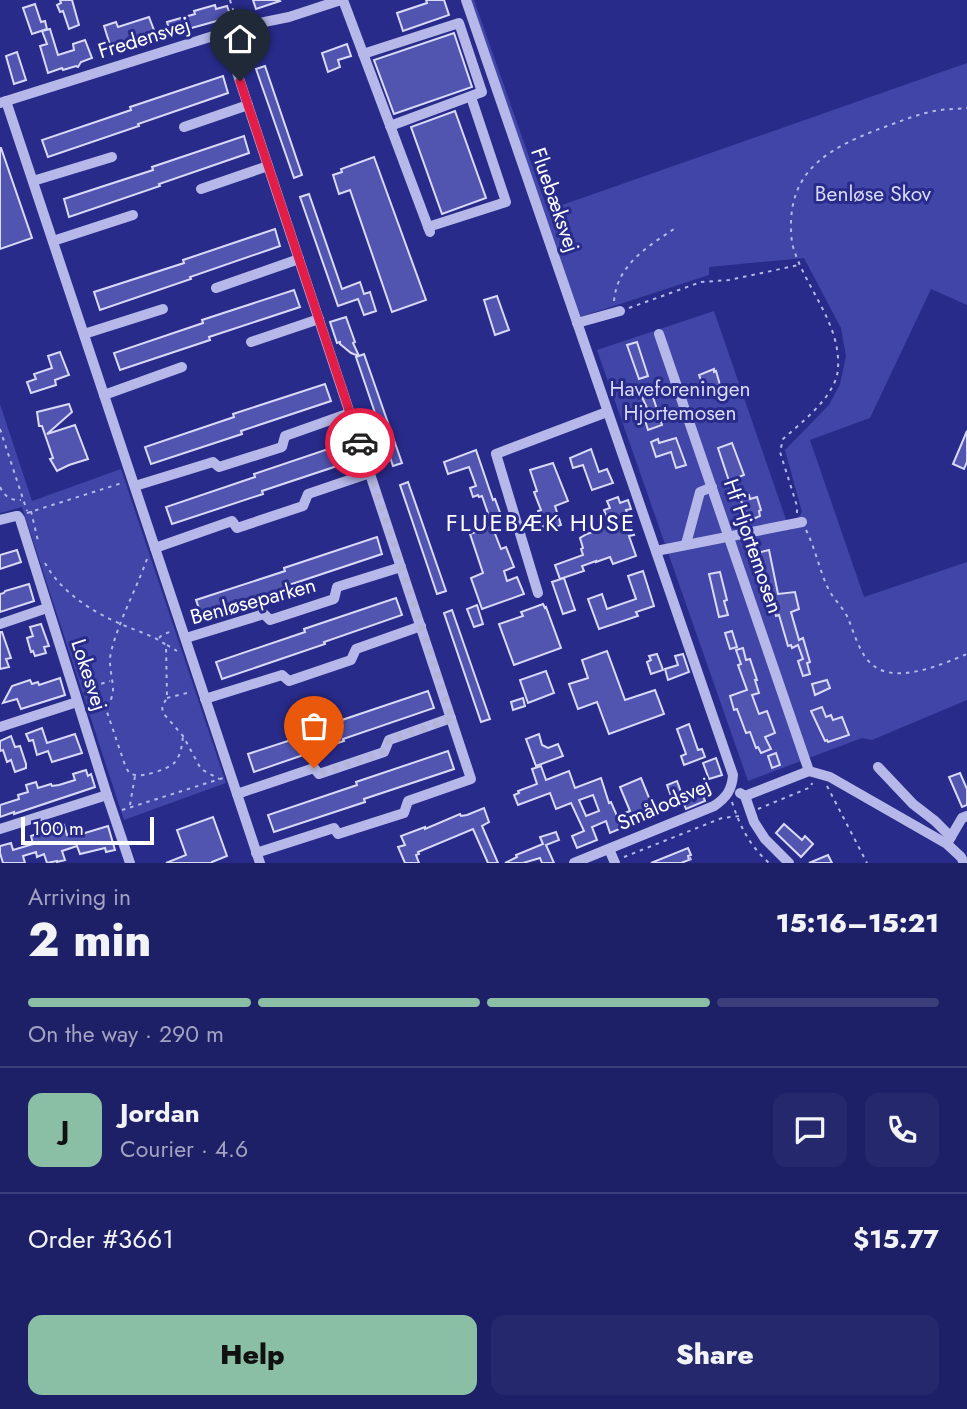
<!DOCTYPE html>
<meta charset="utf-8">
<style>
body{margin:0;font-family:Jost,sans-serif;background:#26286d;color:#f1f3f6;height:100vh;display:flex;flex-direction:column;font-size:26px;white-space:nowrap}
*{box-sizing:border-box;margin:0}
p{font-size:23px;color:#a1a3c0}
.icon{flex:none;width:38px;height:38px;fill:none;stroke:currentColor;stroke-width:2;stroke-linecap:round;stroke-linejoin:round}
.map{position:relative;height:863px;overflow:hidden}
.drawer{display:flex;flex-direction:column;background:#1e2067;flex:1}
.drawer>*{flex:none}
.scale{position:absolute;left:21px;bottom:18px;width:133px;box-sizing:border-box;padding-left:7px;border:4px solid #fff;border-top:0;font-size:19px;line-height:24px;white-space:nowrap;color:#fff;-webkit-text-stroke:5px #282b89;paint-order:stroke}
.pin{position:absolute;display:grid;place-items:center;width:60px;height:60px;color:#fff;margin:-72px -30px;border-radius:50% 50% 50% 0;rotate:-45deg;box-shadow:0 0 7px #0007}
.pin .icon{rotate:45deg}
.courier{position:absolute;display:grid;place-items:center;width:70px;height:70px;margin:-35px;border:5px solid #e11d48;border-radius:50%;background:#fff;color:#222;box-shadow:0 2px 9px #0007}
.head em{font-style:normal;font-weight:800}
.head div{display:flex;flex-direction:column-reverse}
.head{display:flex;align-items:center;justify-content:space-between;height:119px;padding:0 28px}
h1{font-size:46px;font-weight:800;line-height:52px}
.bar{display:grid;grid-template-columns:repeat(4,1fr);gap:10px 7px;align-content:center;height:84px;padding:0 28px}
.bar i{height:9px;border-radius:5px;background:#3c3e7b}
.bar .selected{background:#8abfa5}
.bar p{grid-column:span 4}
.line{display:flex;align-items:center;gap:18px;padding:0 28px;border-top:2px solid #3c3e7b}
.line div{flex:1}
.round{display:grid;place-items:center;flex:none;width:74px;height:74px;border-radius:14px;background:#26286d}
.button{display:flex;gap:14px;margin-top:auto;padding:14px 28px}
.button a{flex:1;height:80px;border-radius:14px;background:#8abfa5;color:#111;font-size:28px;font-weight:800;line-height:80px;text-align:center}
.button a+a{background:#26286d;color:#f1f3f6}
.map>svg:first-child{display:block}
</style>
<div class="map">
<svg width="967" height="863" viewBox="0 0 967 863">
<rect width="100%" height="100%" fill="#282b89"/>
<g fill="#4045a7">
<polygon points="471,0 474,0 547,208 562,205 967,63 967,305 931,289 870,418 810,440 864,597 967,562 967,700 872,740 862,738 748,781 597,350 714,311 790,531 802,512 785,450 829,405 840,384 846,356 841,328 804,258 709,267 709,275 580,317"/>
<polygon points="0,404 32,501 121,469 226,783 124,820 22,507 0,513"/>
</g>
<g fill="#5155b0" stroke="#d9daf7" stroke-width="2" fill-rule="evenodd">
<polygon points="60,0 72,0 79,25 69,29 63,11 60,12 57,5 61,3"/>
<polygon points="253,0 279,0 280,1 256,9"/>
<polygon points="426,0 444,0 449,15 403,31 397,13 427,3"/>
<polygon points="35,4 41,22 45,21 47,29 32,34 23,8"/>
<polygon points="215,5 216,9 227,6 231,17 170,34 167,22 195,14 194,11"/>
<polygon points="149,17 157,38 123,50 121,45 111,48 104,26 116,22 118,27"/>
<polygon points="50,29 58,55 74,50 73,44 85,40 92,58 81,62 78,67 76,66 63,70 62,68 48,73 40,46 47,44 42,31"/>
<polygon points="454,33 472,87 394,114 374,60"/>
<polygon points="347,44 351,56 338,60 340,67 328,72 322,53"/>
<polygon points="17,52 26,80 14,84 6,56"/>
<polygon points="265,66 302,175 294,178 256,69"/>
<polygon points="223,76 228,93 138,124 139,126 48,157 42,140 131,110 130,107"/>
<polygon points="455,111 486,198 442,214 411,127"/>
<polygon points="244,136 249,153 159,184 160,186 69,217 64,199 153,170 152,167"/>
<polygon points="0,148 1,148 32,238 0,249"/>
<polygon points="374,157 426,300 392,312 350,190 339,194 333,175 342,172 341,169"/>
<polygon points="309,194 342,289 360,282 364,294 370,292 376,311 364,315 358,299 338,306 300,197"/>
<polygon points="275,229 280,246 190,277 191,279 100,310 94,292 184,263 183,260"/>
<polygon points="294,290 300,307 209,337 210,340 120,370 114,353 203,323 202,320"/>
<polygon points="497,296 509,330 495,335 484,300"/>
<polygon points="346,317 355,342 353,343 359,356 364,354 402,463 393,466 356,357 359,356 351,353 340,344 340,342 337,343 330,322"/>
<polygon points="637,342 648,376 639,379 627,345"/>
<polygon points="60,352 69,375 55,380 56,385 31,393 27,382 36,379 34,374 52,368 48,356"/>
<polygon points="714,369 714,372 716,371 720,385 705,390 699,375"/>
<polygon points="325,384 331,401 241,431 242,434 151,464 145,447 234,417 233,414"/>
<polygon points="651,391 662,425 648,430 643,414 649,412 641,395"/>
<polygon points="69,404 72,412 47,434 75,425 88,459 69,465 57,471 50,459 53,458 42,426 39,426 37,412"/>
<polygon points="967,431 967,462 964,469 953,464"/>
<polygon points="676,438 686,465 676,468 671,452 656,457 651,442 658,439 659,443"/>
<polygon points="346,443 352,461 262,491 263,494 172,524 166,507 255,477 254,474"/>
<polygon points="732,443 744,475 729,481 718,448"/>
<polygon points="591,449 599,472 607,469 613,483 592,490 583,465 573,468 570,458"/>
<polygon points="476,450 493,500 495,499 502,518 491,522 482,496 479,497 478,495 473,497 470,488 476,486 469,467 448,474 444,462"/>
<polygon points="553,463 568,501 555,506 561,525 544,531 538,511 541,510 534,492 537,491 530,470"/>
<polygon points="408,482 446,591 437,594 400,485"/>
<polygon points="749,495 750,499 757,497 761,510 759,511 760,516 749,521 740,498"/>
<polygon points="618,497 620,503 628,500 631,509 626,510 634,535 629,536 636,556 613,564 610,557 596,562 596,561 582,566 584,571 560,579 555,565 583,555 581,549 583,548 580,538 587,534 610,526 604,510 610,508 607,501"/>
<polygon points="492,526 501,549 506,547 514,567 504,571 507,581 517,577 524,594 482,609 471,578 483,573 470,534"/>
<polygon points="377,537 382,554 292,584 293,587 202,617 196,600 285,571 284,568"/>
<polygon points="17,550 21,562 0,569 0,555"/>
<polygon points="769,550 778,594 795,592 799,609 791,612 799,640 803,638 810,662 807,663 810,674 803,676 798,661 803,659 798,645 792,648 791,645 788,646 779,615 776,616 774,609 773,609 763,577 757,553"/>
<polygon points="643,571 654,606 636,612 638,616 599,629 588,599 602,594 607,609 636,599 628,576"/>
<polygon points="720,572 727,600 724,601 728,615 719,617 709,574"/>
<polygon points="564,578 575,610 563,614 552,582"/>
<polygon points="29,584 34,601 0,612 0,594 4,593 5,591"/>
<polygon points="396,598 402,615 324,642 325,644 222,679 216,662 305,632 304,629"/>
<polygon points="543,604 545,608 546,607 561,648 514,665 499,624 523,616 521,612"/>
<polygon points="477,605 483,624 474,627 467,609"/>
<polygon points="452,610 490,719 481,722 444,613"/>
<polygon points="41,624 49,646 44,647 46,653 35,656 33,651 31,652 27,638 33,636 30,627"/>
<polygon points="732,631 737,647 730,649 725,633"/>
<polygon points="2,632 11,658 6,659 9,667 0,669 0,632"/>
<polygon points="743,648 746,660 750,659 757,680 755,680 759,693 752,695 759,714 767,711 775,733 765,737 771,749 761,753 758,747 756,748 750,732 746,733 737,709 734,710 730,696 747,690 738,665 741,664 736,650"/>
<polygon points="607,651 625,700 655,690 664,714 609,734 597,702 578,709 569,684 588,678 582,660"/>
<polygon points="657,654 663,670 651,674 647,662 651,660 649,656"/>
<polygon points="683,654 689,672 668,680 665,669 678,665 675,656"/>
<polygon points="546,671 554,693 528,703 520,680"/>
<polygon points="60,678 65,695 21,709 17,699 3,703 12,686 30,680 32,684 38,682 39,685"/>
<polygon points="827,680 830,688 815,695 812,684"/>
<polygon points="428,691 434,708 343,739 344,741 254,772 248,754 337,725 336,722"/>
<polygon points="523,698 525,706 513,710 511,702"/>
<polygon points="822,707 826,717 831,715 833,720 842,717 849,735 828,742 827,740 825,741 811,711"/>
<polygon points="689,724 698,750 702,749 705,757 684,765 681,756 686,754 677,729"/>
<polygon points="42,728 47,743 75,734 82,753 52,762 48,751 37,755 33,740 29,741 26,734"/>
<polygon points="539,734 542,745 548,748 558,744 563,756 536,766 526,739"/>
<polygon points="11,736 15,747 20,746 26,764 26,768 15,772 11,760 7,762 3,750 0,751 0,741"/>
<polygon points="448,751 454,769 364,799 365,802 274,832 268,815 357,785 356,782"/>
<polygon points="776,753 780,765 772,768 768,756"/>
<polygon points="716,758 722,775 709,779 703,763"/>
<path d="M541 766 546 780 569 771 575 788 601 778 609 803 611 802 617 816 630 811 620 787 641 778 654 810 634 818 636 822 610 833 606 821 592 827 597 840 577 848 572 836 584 831 571 803 556 809 550 793 518 805 514 795 519 793 518 791 537 784 532 769ZM593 795 599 811 586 816 579 800Z"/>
<polygon points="86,770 88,776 91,774 95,787 14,814 14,812 0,817 0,805 19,799 18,795 28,792 26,785 36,782 38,788 51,784 52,786 59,785 75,780 73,774"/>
<polygon points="960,773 967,789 967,805 962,807 949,777"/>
<polygon points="677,781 681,792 671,796 667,785"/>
<polygon points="699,786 705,801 686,809 680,794"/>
<polygon points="484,808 489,822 482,826 498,863 488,863 473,829 418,852 419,854 416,855 419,863 405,863 398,847 405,845 401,836 425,827 425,829 460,814 461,816 467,815"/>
<polygon points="213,817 227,856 212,862 212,863 166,863 186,855 177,830"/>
<polygon points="784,824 802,840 805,836 813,844 801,857 776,833"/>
<polygon points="64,825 67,835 74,833 75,836 108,826 115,850 106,852 105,848 80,854 77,846 62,851 65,860 57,862 57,861 47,863 44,854 37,857 36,852 23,856 25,863 3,863 0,853 0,846 11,843 13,850 33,844 31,836"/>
<polygon points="556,832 559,840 546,845 554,863 542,863 540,858 523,863 505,863 517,857 516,855 543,844 540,837"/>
<polygon points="688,848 691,855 688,856 689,860 681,863 651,863"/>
<polygon points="828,855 832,863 809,863"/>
</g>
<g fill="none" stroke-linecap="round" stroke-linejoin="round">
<g stroke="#b5b8e9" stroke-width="2" stroke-dasharray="3.5 5" stroke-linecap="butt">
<polyline points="230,0 236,19"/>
<path d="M614 301C617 265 647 247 674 229"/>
<polyline points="629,308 701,282 729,280 799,265"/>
<polyline points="0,429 27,511"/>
<path d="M0 487C4 496 11 501 21 500"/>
<polyline points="31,511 38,541"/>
<polyline points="27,513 122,483"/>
<path d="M797 513V506L780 452 783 439C802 422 836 396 838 369 841 324 807 290 794 250 791 241 791 232 791 223 792 167 833 147 879 129 899 122 919 113 940 110 949 109 958 109 967 108"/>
<path d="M806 530C815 548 819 568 827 586 832 598 843 607 848 618 853 631 858 647 866 658 888 689 940 665 967 654"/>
<path d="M147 559C136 590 119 620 111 652 108 666 113 677 113 691 112 698 109 705 107 712L126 768C129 772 129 774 135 775 143 777 169 769 174 763 181 756 182 745 183 736"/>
<path d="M45 563C60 591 92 612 121 624 136 631 153 635 166 645L167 698 162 706 163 713 183 736 201 769 219 779"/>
<polyline points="159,638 162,635 172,631"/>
<polyline points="167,645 177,651"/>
<polyline points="85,689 110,681"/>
<polyline points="167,698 191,692"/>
<polyline points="827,786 867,863"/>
<path d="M732 802C740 827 750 846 769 863"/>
<polyline points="130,805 135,776"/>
<polyline points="758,809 811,787 812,783"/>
<polyline points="122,810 223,778"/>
<polyline points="624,857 722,818 740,816"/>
<polyline points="690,857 692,863"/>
</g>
<g stroke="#b5b8e9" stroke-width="10">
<polyline points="343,0 430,232"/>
<path d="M466 0 733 775C732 790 726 798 714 806L574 863"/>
<polyline points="224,33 471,779 408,801 404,813 338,834 334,828 256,853"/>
<polyline points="363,54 459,23 482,92 390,126"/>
<polyline points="6,101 260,863"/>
<polyline points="0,103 245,26 289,17 341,0"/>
<polyline points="184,127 248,105"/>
<polyline points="33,181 112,157"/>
<polyline points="201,189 268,166"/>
<polyline points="428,227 506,202 471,97"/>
<polyline points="53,241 133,215"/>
<polyline points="216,288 299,259"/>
<polyline points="577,323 620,311"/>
<polyline points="84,334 163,309"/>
<polyline points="659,334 809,771"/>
<polyline points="251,342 319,319"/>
<polyline points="104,395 182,367"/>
<polyline points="135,486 213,462 219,467 282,447 285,436 350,413"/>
<polyline points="0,520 16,516 18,516 20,519 107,795 130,863"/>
<polyline points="686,544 700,492 712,487"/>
<polyline points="155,548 232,521 237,528 303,506 308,494 370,473"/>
<polyline points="656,551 802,522"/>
<polyline points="538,593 496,454 607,412"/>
<polyline points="0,624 47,608"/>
<polyline points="186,638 264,614 270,620 334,599 337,587 401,567"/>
<polyline points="205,699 282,675 289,681 351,660 356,649 421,626"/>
<polyline points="0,727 77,702"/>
<polyline points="878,767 913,804 935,821 951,837"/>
<polyline points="740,793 745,796 754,822 765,839 789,863"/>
<polyline points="237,794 314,768 319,774 384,752 389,740 451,718"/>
<polyline points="745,796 809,771 830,777 947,844 961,857 964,863"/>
<polyline points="0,829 107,795"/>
<polyline points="948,842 962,818 967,816"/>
<polyline points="609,849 615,863"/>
</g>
</g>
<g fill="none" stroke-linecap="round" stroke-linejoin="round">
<polyline stroke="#b4b5d6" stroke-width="7" stroke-dasharray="0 12.6" points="314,768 319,774 384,752 389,740 452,719 360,443"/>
<polyline stroke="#e11d48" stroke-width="9" points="240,81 360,443"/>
</g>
<g text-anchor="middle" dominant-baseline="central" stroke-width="6" stroke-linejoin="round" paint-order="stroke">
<g font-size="21" fill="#fff" stroke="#282b89">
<text transform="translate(144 38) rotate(-17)">Fredensvej</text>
<text transform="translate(555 200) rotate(71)">Fluebæksvej</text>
<text transform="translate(753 546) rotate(71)">Hf Hjortemosen</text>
<text transform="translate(253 601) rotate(-15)">Benløseparken</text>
<text transform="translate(89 675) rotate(72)">Lokesvej</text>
<text transform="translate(664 804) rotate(-24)">Smålodsvej</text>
</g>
<g font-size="21" fill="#d9daf7" stroke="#282b89">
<text x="873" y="194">Benløse Skov</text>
<text x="680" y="389">Haveforeningen<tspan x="680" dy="24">Hjortemosen</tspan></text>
</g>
<g font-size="24" letter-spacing="2" fill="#fff" stroke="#282b89">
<text x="541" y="522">FLUEBÆK HUSE</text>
</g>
</g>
</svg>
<div class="scale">100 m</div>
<div class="pin" style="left:314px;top:768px;background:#ea580c"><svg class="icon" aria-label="bag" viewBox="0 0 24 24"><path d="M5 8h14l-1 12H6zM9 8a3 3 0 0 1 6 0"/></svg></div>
<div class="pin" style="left:240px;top:81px;background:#1f2937"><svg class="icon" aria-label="home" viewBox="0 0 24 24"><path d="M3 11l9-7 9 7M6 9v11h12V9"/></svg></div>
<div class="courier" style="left:360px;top:443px"><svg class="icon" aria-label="car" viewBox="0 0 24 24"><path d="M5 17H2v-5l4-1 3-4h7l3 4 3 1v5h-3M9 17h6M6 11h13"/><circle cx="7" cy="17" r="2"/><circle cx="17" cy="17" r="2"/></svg></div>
</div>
<section class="drawer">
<div class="head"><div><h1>2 min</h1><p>Arriving in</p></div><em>15:16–15:21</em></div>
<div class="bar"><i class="selected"></i><i class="selected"></i><i class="selected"></i><i></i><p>On the way · 290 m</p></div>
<div class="line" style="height:126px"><b class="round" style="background:#8abfa5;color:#111">J</b><div><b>Jordan</b><p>Courier · 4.6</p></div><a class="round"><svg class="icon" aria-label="chat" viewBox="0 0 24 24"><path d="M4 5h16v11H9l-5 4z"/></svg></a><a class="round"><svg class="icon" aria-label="phone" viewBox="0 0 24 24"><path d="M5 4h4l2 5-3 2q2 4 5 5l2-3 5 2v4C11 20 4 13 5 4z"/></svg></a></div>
<div class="line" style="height:91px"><div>Order #3661</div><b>$15.77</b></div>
<div class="button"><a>Help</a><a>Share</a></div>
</section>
